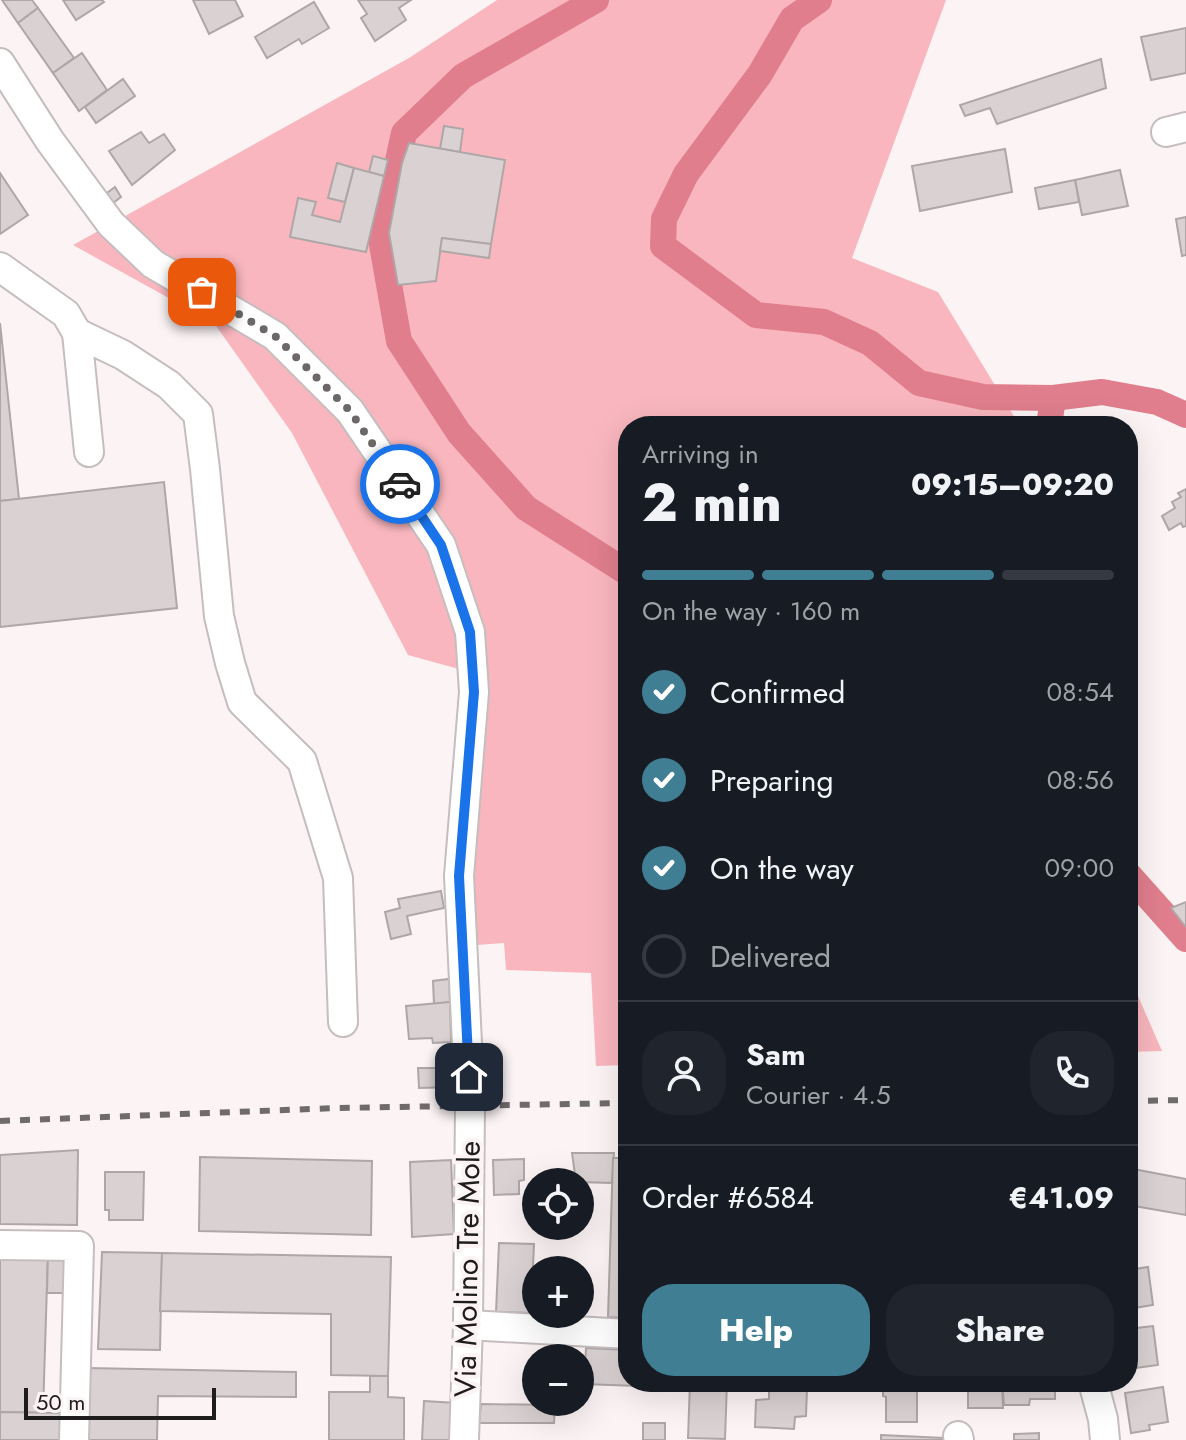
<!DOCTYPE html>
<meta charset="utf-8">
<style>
body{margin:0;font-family:Jost,sans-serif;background:#20242c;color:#f1f3f6;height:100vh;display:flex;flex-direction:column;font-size:30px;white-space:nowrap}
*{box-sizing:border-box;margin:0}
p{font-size:26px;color:#9ea1a6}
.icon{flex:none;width:44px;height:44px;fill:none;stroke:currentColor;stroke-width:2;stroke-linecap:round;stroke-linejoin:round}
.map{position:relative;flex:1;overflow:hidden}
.side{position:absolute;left:618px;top:416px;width:520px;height:976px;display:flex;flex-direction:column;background:#171b24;border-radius:32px;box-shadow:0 8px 32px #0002}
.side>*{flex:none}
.buttons{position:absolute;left:522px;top:1168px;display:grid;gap:16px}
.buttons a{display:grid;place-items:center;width:72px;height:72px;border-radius:50%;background:#171b24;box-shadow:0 8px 32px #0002;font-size:40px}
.scale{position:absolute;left:24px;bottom:20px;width:192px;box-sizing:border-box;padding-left:8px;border:4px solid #1e1c1c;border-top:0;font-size:22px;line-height:28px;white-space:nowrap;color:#1e1c1c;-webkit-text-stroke:6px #fcf4f4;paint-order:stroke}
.pin{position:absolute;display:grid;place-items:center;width:68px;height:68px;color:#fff;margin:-34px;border-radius:16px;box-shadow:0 4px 12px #0006}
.courier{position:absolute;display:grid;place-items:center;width:80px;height:80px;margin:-40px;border:6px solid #1a73e8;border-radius:50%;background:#fff;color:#222;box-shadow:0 2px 10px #0007}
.head em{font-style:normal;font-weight:800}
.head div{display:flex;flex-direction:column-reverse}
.head{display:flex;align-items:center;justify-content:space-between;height:136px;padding:0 24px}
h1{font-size:52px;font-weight:800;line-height:60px}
.bar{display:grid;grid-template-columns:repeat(4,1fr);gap:12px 8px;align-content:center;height:96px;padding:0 24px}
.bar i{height:10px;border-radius:6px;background:#363941}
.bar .selected{background:#407f93}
.bar p{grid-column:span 4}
.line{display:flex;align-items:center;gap:20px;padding:0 24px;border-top:2px solid #363941}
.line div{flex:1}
.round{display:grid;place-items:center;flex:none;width:84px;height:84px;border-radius:32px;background:#20242c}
ol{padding:0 24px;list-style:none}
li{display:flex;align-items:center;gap:24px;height:88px}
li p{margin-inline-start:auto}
li .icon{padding:8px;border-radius:50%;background:#407f93;color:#fff;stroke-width:4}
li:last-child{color:#9ea1a6}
li i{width:44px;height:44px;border:4px solid #363941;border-radius:50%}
.button{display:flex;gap:16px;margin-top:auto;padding:16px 24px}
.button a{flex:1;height:92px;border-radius:32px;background:#407f93;color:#fff;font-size:32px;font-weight:800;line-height:92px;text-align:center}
.button a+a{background:#20242c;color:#f1f3f6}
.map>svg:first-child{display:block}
</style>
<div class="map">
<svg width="1186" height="1440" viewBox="0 0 1186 1440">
<rect width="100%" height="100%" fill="#fcf4f4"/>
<g fill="#f9b6be">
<polygon points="497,0 946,0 852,258 938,292 1020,426 628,426 628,1065 596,1066 591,973 506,970 504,943 477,945 472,821 484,676 408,655 292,433 214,323 73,245 409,58"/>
<polygon points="1128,973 1162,1051 1128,1052"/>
</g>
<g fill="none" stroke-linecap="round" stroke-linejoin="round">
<g stroke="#e07e8d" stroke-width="26">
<polyline points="596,0 463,76 404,133 381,239 399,341 459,433 526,508 628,573"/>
<polyline points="819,0 792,19 760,74 686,174 664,219 663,246 756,315 824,322 870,343 919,383 983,397 1053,398 1102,392 1157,402 1186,415"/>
<polyline points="1049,426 1053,398"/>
<polyline points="1128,874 1186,939"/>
</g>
</g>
<g fill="#dad2d2" stroke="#afa7a7" stroke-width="2">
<polygon points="2,0 32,0 38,8 18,23"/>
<polygon points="63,0 102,0 104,2 76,20"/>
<polygon points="193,0 235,0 243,16 209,34"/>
<polygon points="358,0 411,0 399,8 406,20 375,41 361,18 367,14"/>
<polygon points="314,2 329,28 302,44 299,39 267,58 255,37"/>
<polygon points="38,8 74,58 53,73 18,23"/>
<polygon points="1186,28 1186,73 1151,80 1141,37"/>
<polygon points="82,53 107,90 79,111 53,73"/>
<polygon points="1101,59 1106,88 997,124 990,108 965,116 960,105"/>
<polygon points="123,79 135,96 96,123 85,107"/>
<polygon points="444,126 463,129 460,152 440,149"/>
<polygon points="141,132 149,143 164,134 175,150 132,185 109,151"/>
<polygon points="409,143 505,160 491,244 442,238 436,281 398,285 389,233 402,163"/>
<polygon points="1005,149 1012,192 920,211 912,166"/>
<polygon points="373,156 388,160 384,176 369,172"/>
<polygon points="337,163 354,168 345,202 328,198"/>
<polygon points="354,168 384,176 366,252 290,237 298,198 316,202 312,215 340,222"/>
<polygon points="1120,170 1128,206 1082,215 1075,180"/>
<polygon points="0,173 28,215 0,234"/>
<polygon points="1075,180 1079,202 1039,209 1035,188"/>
<polygon points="115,187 121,197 109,206 103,196"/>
<polygon points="1186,217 1186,255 1182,256 1176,219"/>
<polygon points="442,238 491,244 489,258 440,251"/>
<polygon points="0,323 19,499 0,501"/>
<polygon points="164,482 177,608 0,627 0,501"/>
<polygon points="1186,489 1186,526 1183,527 1181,523 1169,530 1162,516 1175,508 1172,502 1181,497 1178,493"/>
<polygon points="441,891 444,908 407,916 411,934 391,939 385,912 400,908 398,899"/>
<polygon points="1186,902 1186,925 1185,926 1171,908"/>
<polygon points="449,979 450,1002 434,1004 433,981"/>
<polygon points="450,1002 451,1042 433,1043 432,1038 409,1039 406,1006"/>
<polygon points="418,1068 452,1068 453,1087 419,1088"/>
<polygon points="78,1150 77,1225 0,1224 0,1155"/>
<polygon points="572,1153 614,1153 612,1183 576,1182"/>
<polygon points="200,1157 372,1161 371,1235 199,1231"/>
<polygon points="613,1158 628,1158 628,1318 608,1317"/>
<polygon points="524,1159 524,1180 519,1181 519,1194 494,1195 493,1160"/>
<polygon points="451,1160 454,1234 412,1237 410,1162"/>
<polygon points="1128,1168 1186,1179 1186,1215 1128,1205"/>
<polygon points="105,1172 144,1172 143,1220 109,1220 109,1210 105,1210"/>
<polygon points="499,1243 534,1244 531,1313 496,1312"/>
<polygon points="0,1251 48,1252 43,1413 0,1412"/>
<polygon points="48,1252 64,1253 64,1293 47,1293"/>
<polygon points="102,1252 162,1253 160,1350 98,1349"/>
<polygon points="162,1253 391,1257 388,1376 331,1375 331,1314 160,1311"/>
<polygon points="1148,1267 1153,1305 1128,1309 1128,1270"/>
<polygon points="1153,1326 1158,1365 1128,1369 1128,1329"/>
<polygon points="586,1348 628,1350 628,1382 665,1382 665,1387 584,1384"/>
<polygon points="87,1368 296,1372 296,1397 158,1396 157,1440 85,1440"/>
<polygon points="370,1376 388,1376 388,1397 404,1398 404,1440 329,1440 329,1392 370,1392"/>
<polygon points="690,1382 727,1382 725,1439 688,1438"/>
<polygon points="769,1382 807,1382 807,1389 769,1388"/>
<polygon points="886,1382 917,1382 917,1422 886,1422 886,1397 883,1396 883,1384"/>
<polygon points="968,1382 1002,1382 1003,1408 968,1408"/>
<polygon points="1002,1382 1055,1382 1055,1399 1030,1399 1029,1405 1004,1405"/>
<polygon points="1163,1387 1168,1422 1149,1425 1150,1430 1131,1433 1125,1393"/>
<polygon points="769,1388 807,1389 806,1416 795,1417 794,1429 755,1427 756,1400 769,1399"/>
<polygon points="424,1401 457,1403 455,1440 422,1440"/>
<polygon points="481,1404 555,1405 554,1423 479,1423"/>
<polygon points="0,1412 62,1413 62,1440 0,1440"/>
<rect x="643" y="1423" width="22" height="17"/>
<polygon points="1039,1433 1039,1440 1014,1440 1014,1434"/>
<polygon points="881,1435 944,1438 944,1440 881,1440"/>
</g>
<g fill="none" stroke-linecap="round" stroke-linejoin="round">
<defs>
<g id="minor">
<polyline points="0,63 50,141 111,224 153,264 275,336 350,411 441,545 470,632 474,692 459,876 470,1106 468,1325 464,1440"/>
<polyline points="1166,132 1186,127"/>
<polyline points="0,267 66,314 77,333 89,452"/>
<polyline points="77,333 123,355 169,385 198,414 205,469 219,616 230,663 242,702 302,761 338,878 343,1022"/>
<polyline points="0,1245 79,1246 74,1440"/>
<polyline points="468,1325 628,1334"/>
<polyline points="1093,1382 1103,1419 1105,1440"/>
<polyline points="958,1436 959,1440"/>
</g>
</defs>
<use href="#minor" stroke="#c5bdbe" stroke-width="32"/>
<use href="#minor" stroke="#fff" stroke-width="28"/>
<g stroke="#6f6b6b" stroke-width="6" stroke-dasharray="10 10" stroke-linecap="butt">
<polyline points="1128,1101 1186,1100"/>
<polyline points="0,1121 338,1108 628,1103"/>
</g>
</g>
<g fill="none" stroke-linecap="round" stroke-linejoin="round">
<polyline stroke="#6c6868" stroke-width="8" stroke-dasharray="0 14.4" points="202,292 275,336 350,411 400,484"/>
<polyline stroke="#1a73e8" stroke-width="10" points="400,484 441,545 470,632 474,692 459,876 469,1077"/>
</g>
<g text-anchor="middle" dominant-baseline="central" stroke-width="8" stroke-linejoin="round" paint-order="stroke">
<g font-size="30" fill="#1e1c1c" stroke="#fcf4f4">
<text transform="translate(467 1269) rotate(-89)">Via Molino Tre Mole</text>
</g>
</g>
</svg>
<div class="buttons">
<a><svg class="icon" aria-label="locate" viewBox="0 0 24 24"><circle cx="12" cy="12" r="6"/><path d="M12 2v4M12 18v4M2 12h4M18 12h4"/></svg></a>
<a>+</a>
<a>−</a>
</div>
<div class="scale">50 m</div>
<div class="pin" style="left:202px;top:292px;background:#ea580c"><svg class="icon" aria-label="bag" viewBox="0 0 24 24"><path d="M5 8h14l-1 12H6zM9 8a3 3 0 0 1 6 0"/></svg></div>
<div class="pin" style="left:469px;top:1077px;background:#1f2937"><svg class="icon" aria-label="home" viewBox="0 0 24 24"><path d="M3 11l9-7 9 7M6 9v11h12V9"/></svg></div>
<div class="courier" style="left:400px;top:484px"><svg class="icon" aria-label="car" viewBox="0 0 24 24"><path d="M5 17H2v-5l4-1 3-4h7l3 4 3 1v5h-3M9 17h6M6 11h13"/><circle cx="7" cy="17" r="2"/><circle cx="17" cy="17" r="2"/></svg></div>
<section class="side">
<div class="head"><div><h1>2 min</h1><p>Arriving in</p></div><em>09:15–09:20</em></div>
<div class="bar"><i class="selected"></i><i class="selected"></i><i class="selected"></i><i></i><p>On the way · 160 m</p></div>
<ol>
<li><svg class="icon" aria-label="check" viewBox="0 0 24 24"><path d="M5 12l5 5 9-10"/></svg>Confirmed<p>08:54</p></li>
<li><svg class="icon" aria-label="check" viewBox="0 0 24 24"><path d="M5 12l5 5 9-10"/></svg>Preparing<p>08:56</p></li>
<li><svg class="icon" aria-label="check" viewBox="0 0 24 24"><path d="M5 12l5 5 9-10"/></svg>On the way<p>09:00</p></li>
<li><i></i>Delivered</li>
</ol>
<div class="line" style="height:144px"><a class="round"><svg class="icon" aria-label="person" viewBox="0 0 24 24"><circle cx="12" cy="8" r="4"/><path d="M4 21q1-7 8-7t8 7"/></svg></a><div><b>Sam</b><p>Courier · 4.5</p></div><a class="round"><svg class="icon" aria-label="phone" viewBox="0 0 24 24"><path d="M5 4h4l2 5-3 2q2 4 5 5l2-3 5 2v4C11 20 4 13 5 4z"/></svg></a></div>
<div class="line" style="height:104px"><div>Order #6584</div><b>€41.09</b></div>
<div class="button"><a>Help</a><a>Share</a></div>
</section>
</div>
